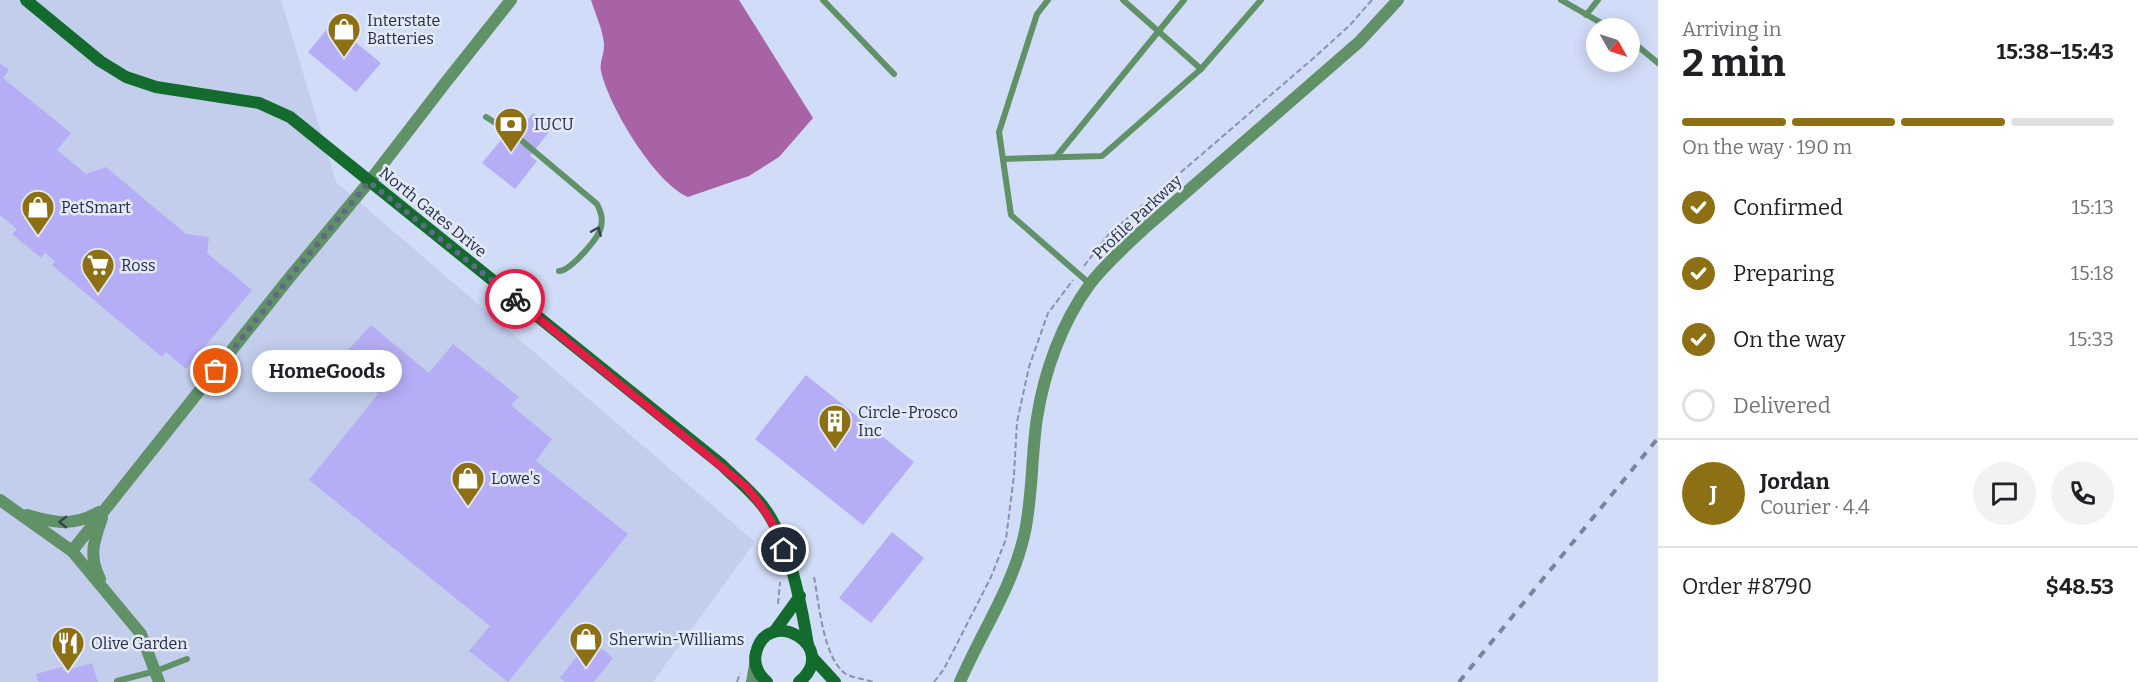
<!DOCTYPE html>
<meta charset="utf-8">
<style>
body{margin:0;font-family:Bitter,serif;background:#f2f2f2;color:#202124;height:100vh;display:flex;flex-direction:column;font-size:22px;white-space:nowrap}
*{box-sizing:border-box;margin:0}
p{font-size:20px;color:#757577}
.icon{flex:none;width:33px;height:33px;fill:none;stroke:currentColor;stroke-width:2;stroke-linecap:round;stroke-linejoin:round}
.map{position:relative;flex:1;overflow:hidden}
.panel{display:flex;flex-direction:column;background:#fff;width:480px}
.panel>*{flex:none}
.needle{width:39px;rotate:129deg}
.tools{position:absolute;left:1586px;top:18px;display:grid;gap:12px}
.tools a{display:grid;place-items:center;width:54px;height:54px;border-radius:50%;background:#fff;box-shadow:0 3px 15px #0003;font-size:30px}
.pin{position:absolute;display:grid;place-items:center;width:51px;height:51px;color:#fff;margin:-26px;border:3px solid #fff;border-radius:50%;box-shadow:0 2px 6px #0007}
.courier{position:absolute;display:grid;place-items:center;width:60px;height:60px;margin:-30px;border:4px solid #e11d48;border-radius:50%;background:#fff;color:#222;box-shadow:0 2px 8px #0007}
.bubble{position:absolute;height:42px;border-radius:21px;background:#fff;box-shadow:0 3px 15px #0003;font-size:20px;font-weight:700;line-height:42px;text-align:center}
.head em{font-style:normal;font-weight:700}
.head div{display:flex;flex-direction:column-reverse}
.head{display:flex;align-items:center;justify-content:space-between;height:102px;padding:0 24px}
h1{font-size:39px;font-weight:700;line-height:45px}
.bar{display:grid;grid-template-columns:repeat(4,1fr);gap:9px 6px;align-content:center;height:72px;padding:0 24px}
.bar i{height:8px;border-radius:4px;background:#e0e0e0}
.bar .current{background:#8e7014}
.bar p{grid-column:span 4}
.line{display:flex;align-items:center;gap:15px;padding:0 24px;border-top:2px solid #e0e0e0}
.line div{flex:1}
.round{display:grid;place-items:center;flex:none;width:63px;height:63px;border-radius:32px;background:#f2f2f2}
ol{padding:0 24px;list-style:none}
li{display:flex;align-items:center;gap:18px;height:66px}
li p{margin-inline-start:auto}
li .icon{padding:6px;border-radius:50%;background:#8e7014;color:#fff;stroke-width:4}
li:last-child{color:#757577}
li i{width:33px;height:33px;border:3px solid #e0e0e0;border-radius:50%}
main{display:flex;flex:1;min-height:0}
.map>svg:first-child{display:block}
</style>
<main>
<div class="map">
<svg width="1658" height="682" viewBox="0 0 1658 682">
<rect width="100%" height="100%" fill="#d1dcf8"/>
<polygon fill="#c2ceec" points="0,0 281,0 336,182 755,542 653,682 0,682"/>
<path fill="#a763a5" d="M591 0H739L813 118 779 157 749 176 688 197C655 183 609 107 601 71 599 62 605 53 604 44 603 30 595 13 591 0Z"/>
<g fill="#b5aef6">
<polygon points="332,23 381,63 356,92 308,52"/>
<polygon points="0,63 9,70 3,78 71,133 57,150 86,174 106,167 186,234 209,237 207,253 252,290 186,369 166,352 162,357 52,265 55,261 45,253 41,258 12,234 17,229 0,215"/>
<polygon points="533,113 552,128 530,156 537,161 515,189 482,163 505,135 511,141"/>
<polygon points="371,325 429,373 453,344 519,397 511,405 552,439 536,461 628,534 508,682 469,651 490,626 309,480 378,394 339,360"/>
<polygon points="806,375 914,462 863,525 755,439"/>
<polygon points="892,532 924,558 871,623 839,598"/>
<polygon points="590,639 613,658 594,682 565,682 560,678"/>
<polygon points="92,663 98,682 38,682 36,674 62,667 64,671"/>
</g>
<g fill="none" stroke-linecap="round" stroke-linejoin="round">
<g stroke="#8893ae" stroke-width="2" stroke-dasharray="6 3" stroke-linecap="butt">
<polyline points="1084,266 1108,235 1316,56 1350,25 1372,0"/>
<path d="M814 577C819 602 823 659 846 674 853 678 865 679 873 682"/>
<polyline points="778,604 780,582"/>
<polyline points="737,682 740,673"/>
<polyline points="934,682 944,669 991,577 1006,539 1014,475 1017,422 1029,367 1048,313 1073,280"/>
</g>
<g stroke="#609167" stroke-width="6">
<polyline points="823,0 894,74"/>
<polyline points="1048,0 1037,14 999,132 1011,215 1090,284"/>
<polyline points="1123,0 1201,69"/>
<polyline points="1561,0 1610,28"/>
<polyline points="1586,15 1598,0"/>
<polyline points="1629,39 1658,63"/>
<path d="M486 117 515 135 597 204C601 212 603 218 601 227 599 238 570 271 559 271"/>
<polyline points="1056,157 1184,0"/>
<polyline points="1003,159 1102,156 1201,69 1261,0"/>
<polyline points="117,681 156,671 187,659"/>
</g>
<g stroke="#609167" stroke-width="12">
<polyline points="0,500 72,551 141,634 159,682"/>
<path d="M27 515C55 523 72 527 99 512"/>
<polyline points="72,551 290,277 369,182 446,82 511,0"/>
<path d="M100 579C88 555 94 541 102 518"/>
<polyline points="752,682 755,665"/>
<path d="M960 682C981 633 1012 588 1024 536 1033 497 1031 457 1037 418 1044 372 1062 322 1090 284 1106 263 1126 246 1145 228L1359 42 1398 0"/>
</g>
<g stroke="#136b2e" stroke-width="12">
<path d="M26 0 100 61 126 77 156 87 259 103 290 117 722 465C735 478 750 490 762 505 789 539 801 603 808 645"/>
<polyline points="774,632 800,596"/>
<polyline points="812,657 835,682"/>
<path d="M767 682C758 674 753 665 756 653 767 604 842 647 799 682"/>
</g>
<polyline stroke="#78839e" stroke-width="4" stroke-dasharray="8 8" stroke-linecap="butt" points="1459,682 1658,438"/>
</g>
<defs><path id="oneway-chevron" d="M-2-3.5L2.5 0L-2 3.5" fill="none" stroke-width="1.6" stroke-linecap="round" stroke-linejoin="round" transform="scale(1.5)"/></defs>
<g stroke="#32454f">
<use href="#oneway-chevron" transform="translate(597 231) rotate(-67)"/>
<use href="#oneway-chevron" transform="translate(63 522) rotate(-179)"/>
</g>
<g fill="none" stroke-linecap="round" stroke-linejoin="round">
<polyline stroke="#5f6a85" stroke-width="6" stroke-dasharray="0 10.8" points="216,371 290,277 369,182 515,299"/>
<path stroke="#e11d48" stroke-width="8" d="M515 299 745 486C763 506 776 525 784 550"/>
</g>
<defs>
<symbol id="shop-pin" viewBox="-11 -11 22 30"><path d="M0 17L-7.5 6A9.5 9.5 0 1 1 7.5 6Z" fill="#8e7014" stroke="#e4eaf8"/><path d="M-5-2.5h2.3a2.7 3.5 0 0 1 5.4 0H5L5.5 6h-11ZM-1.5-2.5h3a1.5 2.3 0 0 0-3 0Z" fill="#fff"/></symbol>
<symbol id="bank-pin" viewBox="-11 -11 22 30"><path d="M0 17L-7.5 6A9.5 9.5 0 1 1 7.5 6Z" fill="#8e7014" stroke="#e4eaf8"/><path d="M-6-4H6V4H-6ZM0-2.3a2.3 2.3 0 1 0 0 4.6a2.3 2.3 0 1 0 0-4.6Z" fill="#fff"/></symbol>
<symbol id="supermarket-pin" viewBox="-11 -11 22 30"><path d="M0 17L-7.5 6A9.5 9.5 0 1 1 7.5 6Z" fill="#8e7014" stroke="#e4eaf8"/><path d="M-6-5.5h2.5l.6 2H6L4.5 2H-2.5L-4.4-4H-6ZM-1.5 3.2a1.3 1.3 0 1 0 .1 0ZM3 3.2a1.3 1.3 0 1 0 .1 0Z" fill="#fff"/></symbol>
<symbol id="building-pin" viewBox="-11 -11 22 30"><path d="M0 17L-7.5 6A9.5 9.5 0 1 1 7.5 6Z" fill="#8e7014" stroke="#e4eaf8"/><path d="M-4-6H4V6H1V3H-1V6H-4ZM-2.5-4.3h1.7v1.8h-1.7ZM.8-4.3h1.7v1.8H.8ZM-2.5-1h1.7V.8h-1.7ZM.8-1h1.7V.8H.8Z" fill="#fff"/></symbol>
<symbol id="restaurant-pin" viewBox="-11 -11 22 30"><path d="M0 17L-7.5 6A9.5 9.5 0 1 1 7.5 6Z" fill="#8e7014" stroke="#e4eaf8"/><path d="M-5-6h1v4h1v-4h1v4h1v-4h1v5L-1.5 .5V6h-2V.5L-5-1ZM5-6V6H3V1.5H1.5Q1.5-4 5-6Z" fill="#fff"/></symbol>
</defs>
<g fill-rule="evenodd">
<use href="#shop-pin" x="325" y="10" width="38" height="52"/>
<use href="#bank-pin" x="492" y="105" width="38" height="52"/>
<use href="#shop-pin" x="19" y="188" width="38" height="52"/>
<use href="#supermarket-pin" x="79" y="246" width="38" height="52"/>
<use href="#building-pin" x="816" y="402" width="38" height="52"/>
<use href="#shop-pin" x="449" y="459" width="38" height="52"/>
<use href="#shop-pin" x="567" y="620" width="38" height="52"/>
<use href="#restaurant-pin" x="49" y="624" width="38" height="52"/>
</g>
<g text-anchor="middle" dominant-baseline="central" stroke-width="5" stroke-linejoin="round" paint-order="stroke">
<g font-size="16" fill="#222c47" stroke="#e4eaf8" text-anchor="start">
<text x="367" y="20">Interstate<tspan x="367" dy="18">Batteries</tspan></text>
<text x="534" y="124">IUCU</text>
<text x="61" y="207">PetSmart</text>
<text x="121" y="265">Ross</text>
<text x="858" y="412">Circle-Prosco<tspan x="858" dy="18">Inc</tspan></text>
<text x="491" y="478">Lowe's</text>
<text x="609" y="639">Sherwin-Williams</text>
<text x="91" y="643">Olive Garden</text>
</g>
<g font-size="16" fill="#222c47" stroke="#e4eaf8">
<text transform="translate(433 212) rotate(39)">North Gates Drive</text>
<text transform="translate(1137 217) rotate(-43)">Profile Parkway</text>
</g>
</g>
</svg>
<div class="tools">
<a><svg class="needle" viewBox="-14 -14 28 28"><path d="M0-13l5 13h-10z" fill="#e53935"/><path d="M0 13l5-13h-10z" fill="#757577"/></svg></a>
</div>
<div class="pin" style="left:216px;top:371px;background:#ea580c"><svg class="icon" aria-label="bag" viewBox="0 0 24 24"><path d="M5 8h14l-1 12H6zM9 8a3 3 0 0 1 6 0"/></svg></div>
<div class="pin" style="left:784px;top:550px;background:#1f2937"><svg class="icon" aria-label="home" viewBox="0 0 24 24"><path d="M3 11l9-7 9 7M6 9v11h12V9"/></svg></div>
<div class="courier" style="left:515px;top:299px"><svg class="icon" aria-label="bike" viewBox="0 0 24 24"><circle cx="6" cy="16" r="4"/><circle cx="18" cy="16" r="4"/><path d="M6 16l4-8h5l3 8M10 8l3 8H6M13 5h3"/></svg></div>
<div class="bubble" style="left:252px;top:350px;width:150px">HomeGoods</div>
</div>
<section class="panel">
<div class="head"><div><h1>2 min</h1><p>Arriving in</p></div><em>15:38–15:43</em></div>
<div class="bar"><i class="current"></i><i class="current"></i><i class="current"></i><i></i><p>On the way · 190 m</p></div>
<ol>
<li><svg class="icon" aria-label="check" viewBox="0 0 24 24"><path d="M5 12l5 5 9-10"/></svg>Confirmed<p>15:13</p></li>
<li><svg class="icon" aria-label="check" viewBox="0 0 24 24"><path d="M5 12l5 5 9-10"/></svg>Preparing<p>15:18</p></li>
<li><svg class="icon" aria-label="check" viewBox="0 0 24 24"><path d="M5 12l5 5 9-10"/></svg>On the way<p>15:33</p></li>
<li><i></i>Delivered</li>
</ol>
<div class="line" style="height:108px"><b class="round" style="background:#8e7014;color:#fff">J</b><div><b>Jordan</b><p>Courier · 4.4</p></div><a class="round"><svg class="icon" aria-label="chat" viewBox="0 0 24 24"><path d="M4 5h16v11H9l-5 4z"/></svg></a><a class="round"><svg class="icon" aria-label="phone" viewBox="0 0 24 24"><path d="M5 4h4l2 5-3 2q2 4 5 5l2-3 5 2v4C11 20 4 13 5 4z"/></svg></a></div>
<div class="line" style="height:78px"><div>Order #8790</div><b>$48.53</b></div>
</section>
</main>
